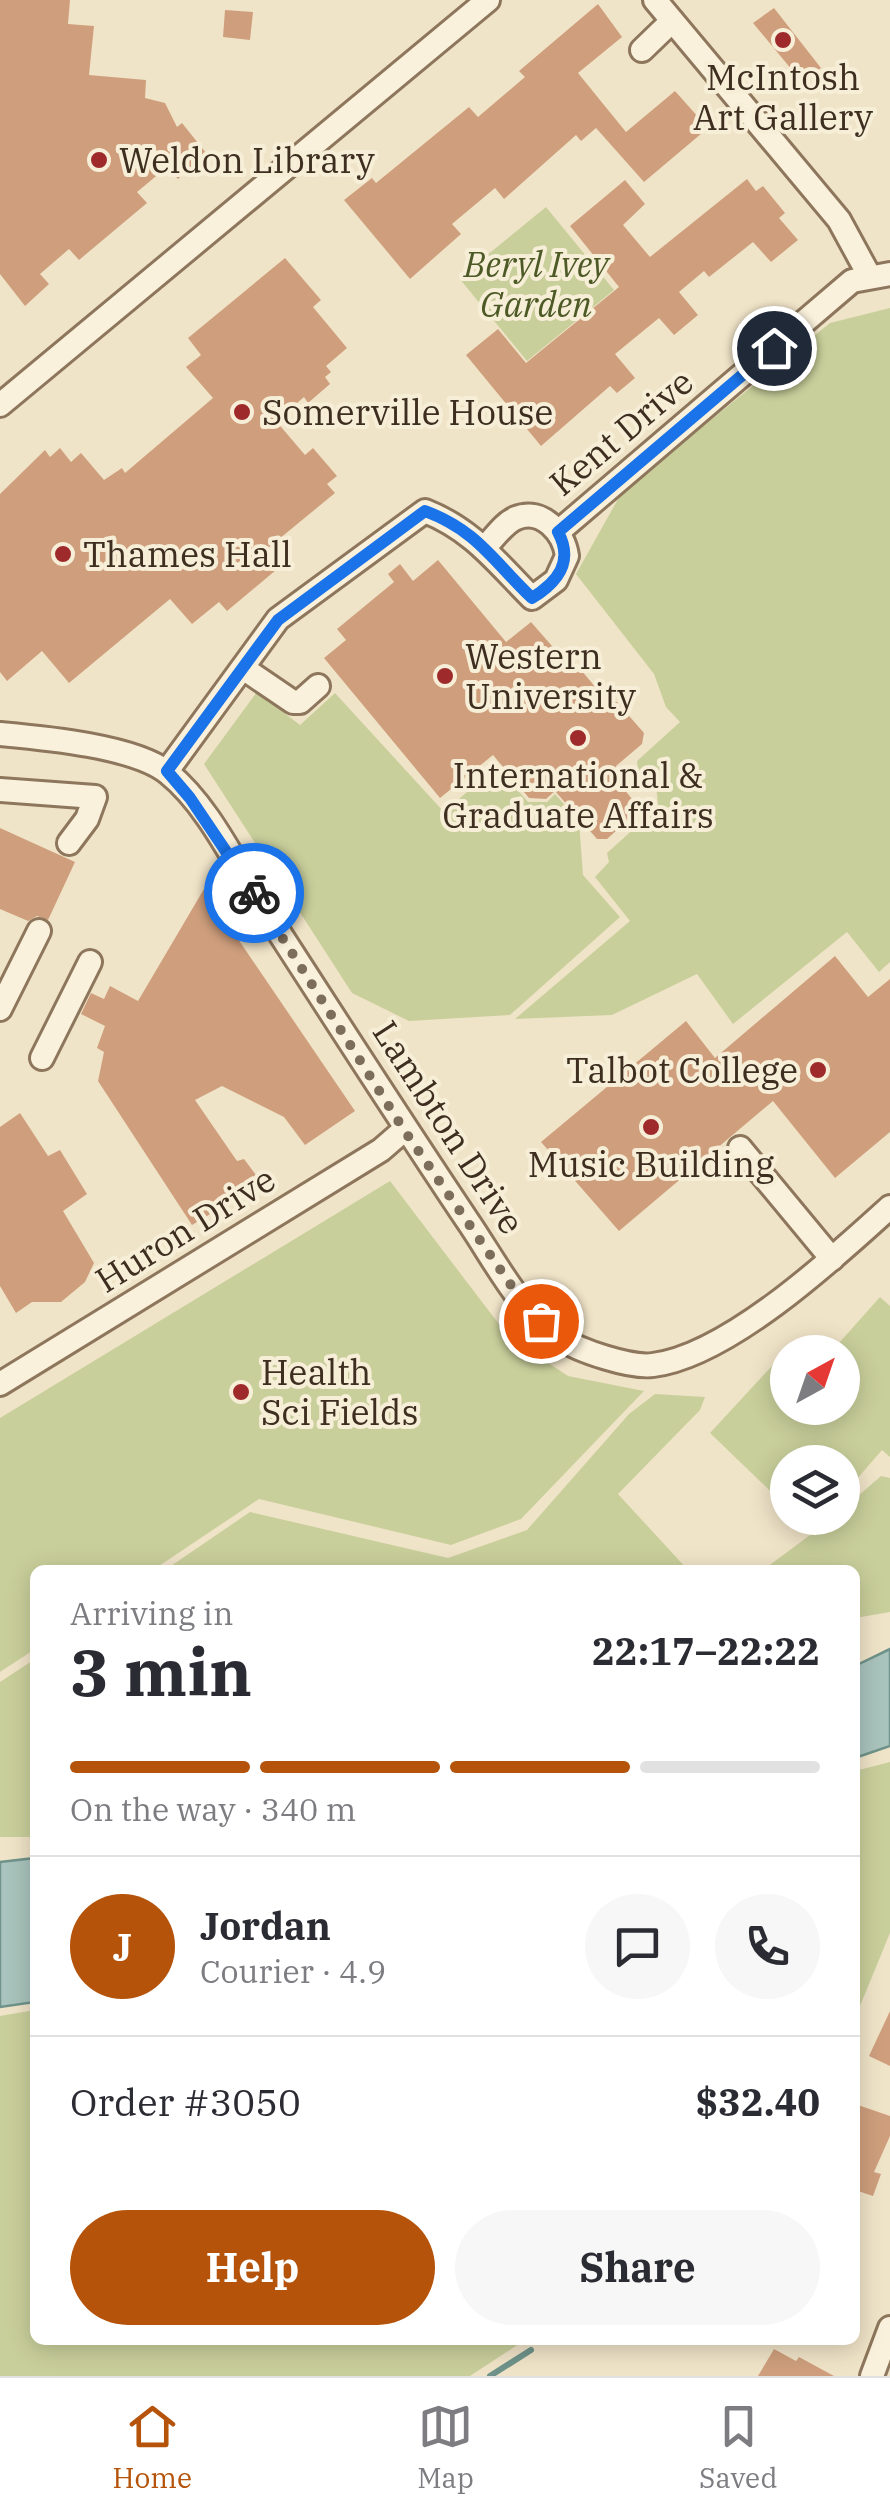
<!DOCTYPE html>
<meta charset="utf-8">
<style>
body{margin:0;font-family:"IBM Plex Serif",serif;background:#f7f7f7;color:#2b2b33;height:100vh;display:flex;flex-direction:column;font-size:38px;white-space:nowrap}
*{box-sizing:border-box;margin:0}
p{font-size:32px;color:#7c7c81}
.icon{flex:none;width:55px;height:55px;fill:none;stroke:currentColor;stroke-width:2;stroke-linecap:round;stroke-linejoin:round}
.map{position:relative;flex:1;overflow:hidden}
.details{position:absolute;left:30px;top:1565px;width:830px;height:780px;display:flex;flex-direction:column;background:#fff;border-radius:15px;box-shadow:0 5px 25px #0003}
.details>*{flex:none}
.needle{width:65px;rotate:40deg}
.fabs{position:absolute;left:770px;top:1335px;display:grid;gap:20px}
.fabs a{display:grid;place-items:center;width:90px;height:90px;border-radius:50%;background:#fff;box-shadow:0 5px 25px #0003;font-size:50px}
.pin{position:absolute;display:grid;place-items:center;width:85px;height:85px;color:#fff;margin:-42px;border:5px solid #fff;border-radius:50%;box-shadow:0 2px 10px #0007}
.courier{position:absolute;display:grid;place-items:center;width:100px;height:100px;margin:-50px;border:8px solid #1a73e8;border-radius:50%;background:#fff;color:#222;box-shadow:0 2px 12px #0007}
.head em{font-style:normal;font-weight:800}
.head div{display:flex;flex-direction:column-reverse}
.head{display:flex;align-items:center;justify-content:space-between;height:170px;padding:0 40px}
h1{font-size:65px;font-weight:800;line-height:75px}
.bar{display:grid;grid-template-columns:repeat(4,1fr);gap:15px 10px;align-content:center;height:120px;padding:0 40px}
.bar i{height:12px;border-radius:8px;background:#e1e1e2}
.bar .current{background:#b45309}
.bar p{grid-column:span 4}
.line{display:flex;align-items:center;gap:25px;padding:0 40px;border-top:2px solid #e1e1e2}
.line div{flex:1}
.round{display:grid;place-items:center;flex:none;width:105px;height:105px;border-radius:52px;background:#f7f7f7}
.action{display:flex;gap:20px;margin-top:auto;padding:20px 40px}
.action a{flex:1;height:115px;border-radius:60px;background:#b45309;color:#fff;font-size:40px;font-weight:800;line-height:115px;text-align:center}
.action a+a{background:#f7f7f7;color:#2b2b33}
.menu{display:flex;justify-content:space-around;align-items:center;height:140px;border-top:2px solid #e1e1e2;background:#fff;font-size:28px;color:#7c7c81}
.menu a{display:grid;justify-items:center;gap:5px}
.menu .current{color:#b45309}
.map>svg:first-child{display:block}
</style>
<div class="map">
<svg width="890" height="2376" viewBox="0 0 890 2376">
<rect width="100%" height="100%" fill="#f0e4c8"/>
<g fill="#c9cf9b">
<polygon points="546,207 614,290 527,361 459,278"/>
<polygon points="890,308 890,962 879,972 847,932 733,1024 697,974 612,1015 515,1019 630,921 595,877 609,862 607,853 658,807 657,793 638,770 637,761 680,722 666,707 654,674 576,574 622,492 830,323"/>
<polygon points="257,692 300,725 335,693 444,812 497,766 528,802 547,802 555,794 579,821 583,875 620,917 510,1015 409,1021 352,993 204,764"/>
<polygon points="390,1181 508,1336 568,1376 644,1391 521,1519 451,1545 259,1499 153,1570 35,1570 35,1649 0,1672 0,1418"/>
<polygon points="880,1297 890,1306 890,1457 882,1450 843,1495 842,1462 788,1462 787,1507 710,1433 783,1354 787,1358 788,1408 842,1408 842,1352 831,1352"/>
<polygon points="655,1394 705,1397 700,1410 618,1494 688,1570 165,1570 250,1512 448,1558 527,1530 629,1414"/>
<polygon points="881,1476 890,1478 890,1612 855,1618 855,1570 763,1570 833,1518 842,1518 843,1509"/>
<polygon points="35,1659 35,1837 0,1837 0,1682"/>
<polygon points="890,1762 890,1933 855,2018 855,1771"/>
<polygon points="35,2010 35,2340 525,2340 470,2376 0,2376 0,2016"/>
</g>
<g fill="#a9c4bc" stroke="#6f938a" stroke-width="2.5">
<polygon points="890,1649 890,1746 855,1758 855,1666"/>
<polygon points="35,1858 35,2002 0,2007 0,1862"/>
</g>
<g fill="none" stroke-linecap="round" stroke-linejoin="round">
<polyline stroke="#6f938a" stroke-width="6" points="490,2376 531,2350"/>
</g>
<g fill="#cf9f7d">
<polygon points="0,0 70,0 68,24 94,26 89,75 146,80 145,98 165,103 177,127 182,123 206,153 178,179 167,167 137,192 147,203 79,260 69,249 40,274 49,284 25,306 0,274"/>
<polygon points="598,4 622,37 578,73 626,132 675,91 708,128 644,182 596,128 581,141 576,135 504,199 495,188 452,224 461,234 410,279 344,200 372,178 376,183 469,107 478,117 525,77 519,71"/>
<polygon points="774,8 821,68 802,82 753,23"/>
<polygon points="225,10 253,12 250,40 223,37"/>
<polygon points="747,179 756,191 763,186 785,213 779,218 798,240 771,262 753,242 709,277 704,271 679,292 698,315 674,335 659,318 615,354 635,378 617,393 610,386 541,446 466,355 498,329 526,363 619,287 570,226 625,180 645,204 623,225 650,257"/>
<polygon points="285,258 321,300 313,307 347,348 326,366 331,372 325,377 330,384 308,403 304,397 276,421 305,455 313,448 337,476 327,484 335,493 262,553 276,570 227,611 219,602 192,624 170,599 69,683 42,651 7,681 0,672 0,494 45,450 50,457 60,448 71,462 81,453 104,480 122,468 125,473 213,398 186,367 201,355 188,338"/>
<polygon points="438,560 506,642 531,622 566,662 571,658 607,701 617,702 644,733 642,744 616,766 616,779 636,804 635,814 607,839 597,839 555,791 546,799 529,798 493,755 440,798 324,658 346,640 337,629 394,582 388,574 400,564 413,581"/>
<polygon points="0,828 75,862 48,920 37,916 28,921 0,909"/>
<polygon points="204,889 355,1111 305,1145 284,1117 222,1086 195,1100 237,1161 244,1159 262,1183 192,1225 98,1081 104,1052 97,1048 105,1026 81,1014 91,993 104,999 110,986 138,1001"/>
<polygon points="835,956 868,997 890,979 890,1132 835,1178 773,1101 619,1231 541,1142 686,1021 715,1058"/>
<polygon points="20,1113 48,1156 60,1150 87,1194 63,1211 94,1263 85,1282 61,1302 32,1302 16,1313 0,1286 0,1127"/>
<polygon points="890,2011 890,2066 869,2056"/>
<polygon points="855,2104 890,2116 890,2136 874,2172 881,2174 873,2196 855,2190"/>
<polygon points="774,2349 796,2361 799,2357 834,2376 758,2376"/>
</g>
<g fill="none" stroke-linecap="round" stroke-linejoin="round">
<defs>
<g id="minor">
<polyline points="655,0 839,220 870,277"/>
<polyline points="642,50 672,21"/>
<polyline points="0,405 488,0"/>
<polyline points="558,532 852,281 890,274"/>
<polyline points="243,668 293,702 300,702 318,686"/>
<path d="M0 734C43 738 135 746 168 773 209 806 236 866 264 909 331 1013 398 1117 467 1220 494 1259 519 1311 560 1338 579 1351 631 1368 653 1365 728 1356 835 1257 890 1207"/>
<path d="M167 771 278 619 425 511C473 530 496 562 532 598L556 580 567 556C564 533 542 507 516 518 504 523 495 537 486 546"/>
<polyline points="0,790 95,797 87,819 69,843"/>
<polyline points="0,1009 39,931"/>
<polyline points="42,1058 90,962"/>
<polyline points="740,1148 832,1259"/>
<polyline points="0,1384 381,1150 404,1130"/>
<polyline points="872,2376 890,2328"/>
</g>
</defs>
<use href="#minor" stroke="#8d765c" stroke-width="28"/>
<use href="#minor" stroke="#faf1dc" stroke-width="22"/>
</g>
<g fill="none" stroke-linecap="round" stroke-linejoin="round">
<polyline stroke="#7c6e5b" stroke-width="10" stroke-dasharray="0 18" points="254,893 404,1130 524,1304 541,1321"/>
<path stroke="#1a73e8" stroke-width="12" d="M254 893 190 798 167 771 278 620 425 511C478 531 493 561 532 598 558 582 574 562 558 532L774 348"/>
</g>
<g fill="#9e2a2b" stroke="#f7eed8" stroke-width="4">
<circle cx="783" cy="40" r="10"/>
<circle cx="99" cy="160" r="10"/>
<circle cx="242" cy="412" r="10"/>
<circle cx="63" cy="554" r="10"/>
<circle cx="445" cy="676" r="10"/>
<circle cx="578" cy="738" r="10"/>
<circle cx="818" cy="1070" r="10"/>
<circle cx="651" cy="1127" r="10"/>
<circle cx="241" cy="1392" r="10"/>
</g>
<g text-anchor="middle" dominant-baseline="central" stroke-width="8" stroke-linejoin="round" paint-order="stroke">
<g font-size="35" fill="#3d2e20" stroke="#f7eed8" text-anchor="start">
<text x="783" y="77" text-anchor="middle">McIntosh<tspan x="783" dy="40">Art Gallery</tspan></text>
<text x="119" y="160">Weldon Library</text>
<text x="262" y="412">Somerville House</text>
<text x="83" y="554">Thames Hall</text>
<text x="465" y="656">Western<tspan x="465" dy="40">University</tspan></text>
<text x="578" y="775" text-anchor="middle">International &amp;<tspan x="578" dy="40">Graduate Affairs</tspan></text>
<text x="798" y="1070" text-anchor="end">Talbot College</text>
<text x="651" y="1164" text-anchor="middle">Music Building</text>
<text x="261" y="1372">Health<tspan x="261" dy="40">Sci Fields</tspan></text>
</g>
<g font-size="35" font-style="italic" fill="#4d5a26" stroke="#f7eed8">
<text x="536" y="264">Beryl Ivey<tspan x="536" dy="40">Garden</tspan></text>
</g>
<g font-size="35" fill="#3d2e20" stroke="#f7eed8">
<text transform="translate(621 432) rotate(-40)">Kent Drive</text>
<text transform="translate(449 1127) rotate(57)">Lambton Drive</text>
<text transform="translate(185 1229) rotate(-32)">Huron Drive</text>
</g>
</g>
</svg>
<div class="fabs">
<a><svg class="needle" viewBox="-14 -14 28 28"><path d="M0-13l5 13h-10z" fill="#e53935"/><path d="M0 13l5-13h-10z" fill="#7c7c81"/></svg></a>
<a><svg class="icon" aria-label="layers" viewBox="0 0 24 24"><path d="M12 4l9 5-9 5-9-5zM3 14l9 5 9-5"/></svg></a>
</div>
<div class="pin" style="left:541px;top:1321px;background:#ea580c"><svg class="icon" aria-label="bag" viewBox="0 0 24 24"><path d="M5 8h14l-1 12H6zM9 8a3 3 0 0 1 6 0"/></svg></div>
<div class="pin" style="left:774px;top:348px;background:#1f2937"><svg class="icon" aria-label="home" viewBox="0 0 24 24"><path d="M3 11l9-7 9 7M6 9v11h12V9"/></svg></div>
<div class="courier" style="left:254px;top:893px"><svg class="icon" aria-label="bike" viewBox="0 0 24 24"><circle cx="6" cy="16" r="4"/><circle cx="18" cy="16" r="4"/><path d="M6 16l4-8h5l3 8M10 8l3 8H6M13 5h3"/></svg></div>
<section class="details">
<div class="head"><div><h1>3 min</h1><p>Arriving in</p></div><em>22:17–22:22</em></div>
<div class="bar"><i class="current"></i><i class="current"></i><i class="current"></i><i></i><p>On the way · 340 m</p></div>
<div class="line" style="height:180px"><b class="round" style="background:#b45309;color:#fff">J</b><div><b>Jordan</b><p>Courier · 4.9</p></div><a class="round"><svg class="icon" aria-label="chat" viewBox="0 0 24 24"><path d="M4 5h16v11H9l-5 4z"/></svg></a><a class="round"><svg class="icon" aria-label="phone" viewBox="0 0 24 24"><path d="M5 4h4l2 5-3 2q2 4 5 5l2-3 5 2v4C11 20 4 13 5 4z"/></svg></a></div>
<div class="line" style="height:130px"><div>Order #3050</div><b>$32.40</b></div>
<div class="action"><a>Help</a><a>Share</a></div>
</section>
</div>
<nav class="menu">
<a class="current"><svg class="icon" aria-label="home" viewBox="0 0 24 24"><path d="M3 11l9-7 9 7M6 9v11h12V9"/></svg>Home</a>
<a><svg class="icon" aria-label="map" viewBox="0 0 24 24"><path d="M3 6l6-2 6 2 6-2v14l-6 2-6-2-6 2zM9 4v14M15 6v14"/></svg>Map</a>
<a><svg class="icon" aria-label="saved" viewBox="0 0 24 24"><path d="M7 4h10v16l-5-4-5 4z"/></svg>Saved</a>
</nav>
